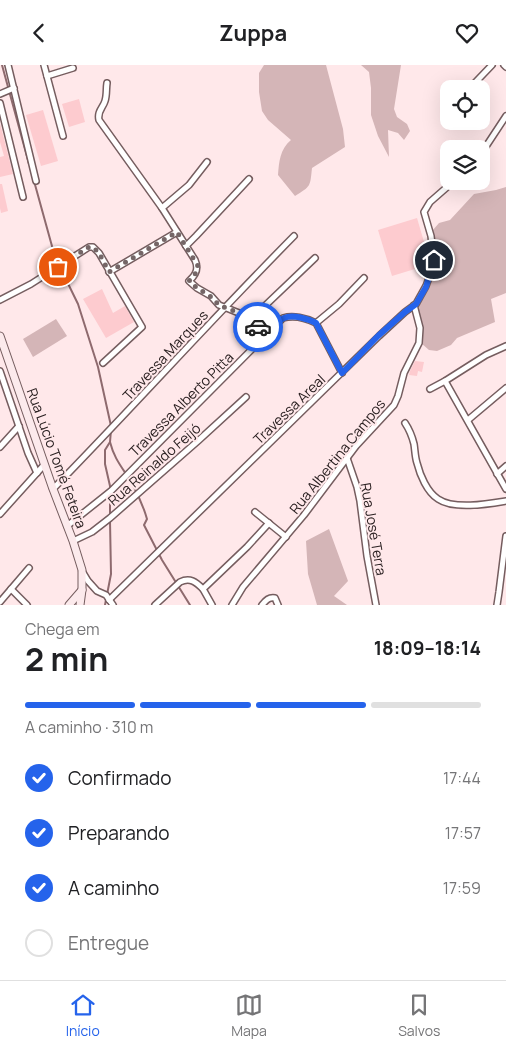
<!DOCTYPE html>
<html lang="pt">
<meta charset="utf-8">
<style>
body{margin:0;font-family:Manrope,sans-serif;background:#f6f6f6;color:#202124;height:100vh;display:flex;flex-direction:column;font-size:19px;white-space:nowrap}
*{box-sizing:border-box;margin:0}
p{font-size:16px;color:#757577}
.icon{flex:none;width:28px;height:28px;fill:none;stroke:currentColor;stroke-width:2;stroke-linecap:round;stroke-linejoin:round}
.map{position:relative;height:540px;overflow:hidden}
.panel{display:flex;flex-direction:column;background:#fff;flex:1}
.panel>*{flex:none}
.tools{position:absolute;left:440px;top:15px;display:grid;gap:10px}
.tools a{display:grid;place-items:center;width:50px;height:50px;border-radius:10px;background:#fff;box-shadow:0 5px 20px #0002;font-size:25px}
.pin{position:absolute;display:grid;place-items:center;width:42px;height:42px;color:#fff;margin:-21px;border:2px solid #fff;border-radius:50%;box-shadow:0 1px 5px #0007}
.courier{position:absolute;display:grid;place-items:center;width:50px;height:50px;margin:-25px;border:4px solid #2563eb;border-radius:50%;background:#fff;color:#222;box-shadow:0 1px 6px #0007}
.headline em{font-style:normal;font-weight:700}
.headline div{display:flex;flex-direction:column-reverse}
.headline{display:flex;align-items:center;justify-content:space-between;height:85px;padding:0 25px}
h1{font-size:32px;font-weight:700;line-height:38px}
.bar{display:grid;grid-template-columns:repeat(4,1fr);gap:8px 5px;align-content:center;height:60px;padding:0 25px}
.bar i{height:6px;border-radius:4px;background:#e0e0e0}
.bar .active{background:#2563eb}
.bar p{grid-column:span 4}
ol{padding:0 25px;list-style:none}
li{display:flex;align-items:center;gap:15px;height:55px}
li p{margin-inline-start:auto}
li .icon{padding:5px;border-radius:50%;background:#2563eb;color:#fff;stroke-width:4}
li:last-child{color:#757577}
li i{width:28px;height:28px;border:2px solid #e0e0e0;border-radius:50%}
header{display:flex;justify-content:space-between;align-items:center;height:65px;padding:0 25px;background:#fff;font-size:22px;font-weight:700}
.tabs{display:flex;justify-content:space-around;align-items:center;height:70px;border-top:1px solid #e0e0e0;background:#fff;font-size:14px;color:#757577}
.tabs a{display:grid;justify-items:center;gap:2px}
.tabs .active{color:#2563eb}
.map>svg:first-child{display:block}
</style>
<header><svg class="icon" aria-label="back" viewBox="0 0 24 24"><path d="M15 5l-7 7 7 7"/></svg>Zuppa<svg class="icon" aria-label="heart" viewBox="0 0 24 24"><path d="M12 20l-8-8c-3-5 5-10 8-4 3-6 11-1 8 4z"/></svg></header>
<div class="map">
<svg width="506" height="540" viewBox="0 0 506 540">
<rect width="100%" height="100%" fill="#ffe8ea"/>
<g fill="#d4b5b7">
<path d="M264 0H326L343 64 345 82 312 103C310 122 311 121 295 131L278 110C279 97 280 84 291 75L268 55 262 46 259 27V8Z"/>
<polygon points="361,0 401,0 394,44 397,52 407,59 410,66 404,75 398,68 388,65 389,92 378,71 371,50 371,23 369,7"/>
<path d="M506 122V228L491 234 495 257 457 273 451 280 437 286 429 285 421 278 416 239C429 227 437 206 436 189 436 181 434 173 433 165L439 158 450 155 474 129 496 125Z"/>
<polygon points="56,254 67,271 33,292 23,274"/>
<polygon points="329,464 348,516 334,531 347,540 317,540 308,509 306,476"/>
</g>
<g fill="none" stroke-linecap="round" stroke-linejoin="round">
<g stroke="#8e6a6e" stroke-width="2">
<polyline points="2,0 29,99"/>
<polyline points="34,116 55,192 78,239 98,302 111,361"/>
<path d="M110 377C114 393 121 401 130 415 137 427 143 440 147 454L144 460 162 495 190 540"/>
<polyline points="110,451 110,421 105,399 105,385 110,377 111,365"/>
<polyline points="105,540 111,509 110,456"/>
</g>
</g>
<g fill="#fdcbcf">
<polygon points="79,34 85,57 69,62 62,39"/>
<polygon points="43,45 58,96 41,101 26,50"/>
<polygon points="0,58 13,109 0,112 0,92 4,91 0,77"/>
<polygon points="0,119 2,119 8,146 1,148 0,143"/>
<polygon points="417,153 429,194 428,200 392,211 378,165"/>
<polygon points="102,224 113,248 125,241 134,257 106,273 83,234"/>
<polygon points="415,296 424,297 422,307 418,306 417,311 409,310 410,306"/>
</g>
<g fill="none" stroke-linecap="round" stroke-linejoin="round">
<defs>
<g id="minor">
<polyline points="8,0 36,116"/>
<polyline points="44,0 63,71"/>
<polyline points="504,0 506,2"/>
<polyline points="47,11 73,3"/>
<path d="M107 18C106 24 107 30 105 36 103 43 97 46 99 55L162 143 195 195C199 204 196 210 189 216L197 223 211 231 219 240 239 248 248 254 266 270"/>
<polyline points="469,24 492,0"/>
<polyline points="0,29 14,23"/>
<polyline points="0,38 23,132"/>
<polyline points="481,89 506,51"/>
<polyline points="162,143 189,120 207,97"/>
<polyline points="186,181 196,171 249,114"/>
<polyline points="109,207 177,167"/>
<polyline points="0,235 31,219 89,182 93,182 99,188 142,262 103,298"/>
<polyline points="250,255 315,193"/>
<polyline points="316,258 339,239 364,213"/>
<polyline points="0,306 28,388 37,408"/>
<polyline points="445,316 506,424"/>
<polyline points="430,324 445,316 486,290 506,281"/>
<polyline points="468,355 506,323"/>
<path d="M405 358C409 364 412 371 414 379 415 385 415 392 417 398 420 410 427 427 438 434 454 445 488 439 506 436"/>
<polyline points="0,382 19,361"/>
<polyline points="347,393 357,422 360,436 367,491 376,540"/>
<polyline points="497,409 506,401"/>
<path d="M53 424C134 341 212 254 294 171"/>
<polyline points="255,447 286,472"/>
<polyline points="0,449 44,400"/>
<path d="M67 461 111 426 283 253C293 250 306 253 316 258L342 308"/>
<polyline points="73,476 92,467 110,453 199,375 246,332"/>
<polyline points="82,506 88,516 97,526 106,530 113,540"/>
<polyline points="11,524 27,540"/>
<polyline points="203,524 212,540"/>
<polyline points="109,535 379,271 405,247 416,239 426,221 430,210 434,195 431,171 424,147 430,137 454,116"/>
<polyline points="0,537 29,503"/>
<path d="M155 540 180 517C190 512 196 517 203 524L247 482 269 458"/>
<polyline points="232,540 243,522 304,450 356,381 394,340 398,331 404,308 419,278 420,263 414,240"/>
<path d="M262 540C266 535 269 532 275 533L278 540"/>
<polyline points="497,540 499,527 506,471"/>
</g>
<g id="secondary">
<polyline points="0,271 53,424 73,476 82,505 82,525 80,540"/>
<polyline points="69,540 82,525"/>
</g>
</defs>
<use href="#minor" stroke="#755d5f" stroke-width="8"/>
<use href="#secondary" stroke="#755d5f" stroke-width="9"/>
<use href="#minor" stroke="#fff" stroke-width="5"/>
<use href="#secondary" stroke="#fceaec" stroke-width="7"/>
</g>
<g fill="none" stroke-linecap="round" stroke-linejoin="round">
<path stroke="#756667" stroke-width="5" stroke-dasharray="0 9" d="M58 202 89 182H93L99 188 109 207 177 167 198 201C196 208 195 211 189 216L197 223 210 231 219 240 239 248 258 262"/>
<path stroke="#2563eb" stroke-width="6" d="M258 262 266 270C271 264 277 256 284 253 293 249 308 254 316 258L342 308 378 271 405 247 416 239 426 222 434 195"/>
</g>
<g text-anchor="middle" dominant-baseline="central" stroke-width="4" stroke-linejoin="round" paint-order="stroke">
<g font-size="14" fill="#2a2021" stroke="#ffe8ea">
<text transform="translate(165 290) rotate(-47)">Travessa Marques</text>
<text transform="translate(181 339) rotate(-45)">Travessa Alberto Pitta</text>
<text transform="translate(289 344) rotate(-44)">Travessa Areal</text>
<text transform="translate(337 391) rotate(-51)">Rua Albertina Campos</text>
<text transform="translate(57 393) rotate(70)">Rua Lúcio Tomé Feteira</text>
<text transform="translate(154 399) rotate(-41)">Rua Reinaldo Feijó</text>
<text transform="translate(374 464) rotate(80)">Rua José Terra</text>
</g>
</g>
</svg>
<div class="tools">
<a><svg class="icon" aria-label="locate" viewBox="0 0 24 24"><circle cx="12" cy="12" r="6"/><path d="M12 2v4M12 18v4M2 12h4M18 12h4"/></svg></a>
<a><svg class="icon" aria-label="layers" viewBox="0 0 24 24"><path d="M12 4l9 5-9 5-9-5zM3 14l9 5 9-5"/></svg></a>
</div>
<div class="pin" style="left:58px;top:202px;background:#ea580c"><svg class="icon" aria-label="bag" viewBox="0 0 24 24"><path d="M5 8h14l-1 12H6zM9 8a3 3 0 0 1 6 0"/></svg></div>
<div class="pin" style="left:434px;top:195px;background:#1f2937"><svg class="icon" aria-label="home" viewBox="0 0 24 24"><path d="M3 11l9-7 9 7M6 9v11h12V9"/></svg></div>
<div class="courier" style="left:258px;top:262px"><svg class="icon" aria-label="car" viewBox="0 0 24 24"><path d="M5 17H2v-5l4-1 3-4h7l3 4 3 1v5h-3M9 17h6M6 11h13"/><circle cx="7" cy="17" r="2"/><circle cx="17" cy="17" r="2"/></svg></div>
</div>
<section class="panel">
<div class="headline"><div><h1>2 min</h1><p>Chega em</p></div><em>18:09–18:14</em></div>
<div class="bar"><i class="active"></i><i class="active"></i><i class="active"></i><i></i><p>A caminho · 310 m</p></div>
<ol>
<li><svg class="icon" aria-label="check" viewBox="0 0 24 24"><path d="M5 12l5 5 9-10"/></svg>Confirmado<p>17:44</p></li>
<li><svg class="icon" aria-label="check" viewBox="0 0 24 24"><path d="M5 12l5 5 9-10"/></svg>Preparando<p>17:57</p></li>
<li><svg class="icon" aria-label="check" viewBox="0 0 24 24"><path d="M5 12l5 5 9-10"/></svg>A caminho<p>17:59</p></li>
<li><i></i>Entregue</li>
</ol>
</section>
<nav class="tabs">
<a class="active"><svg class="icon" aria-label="home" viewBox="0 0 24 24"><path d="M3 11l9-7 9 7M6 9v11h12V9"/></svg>Início</a>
<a><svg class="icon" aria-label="map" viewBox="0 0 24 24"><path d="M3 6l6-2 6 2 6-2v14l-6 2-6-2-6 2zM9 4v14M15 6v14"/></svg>Mapa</a>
<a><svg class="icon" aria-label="saved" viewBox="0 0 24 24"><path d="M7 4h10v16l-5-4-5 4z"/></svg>Salvos</a>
</nav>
